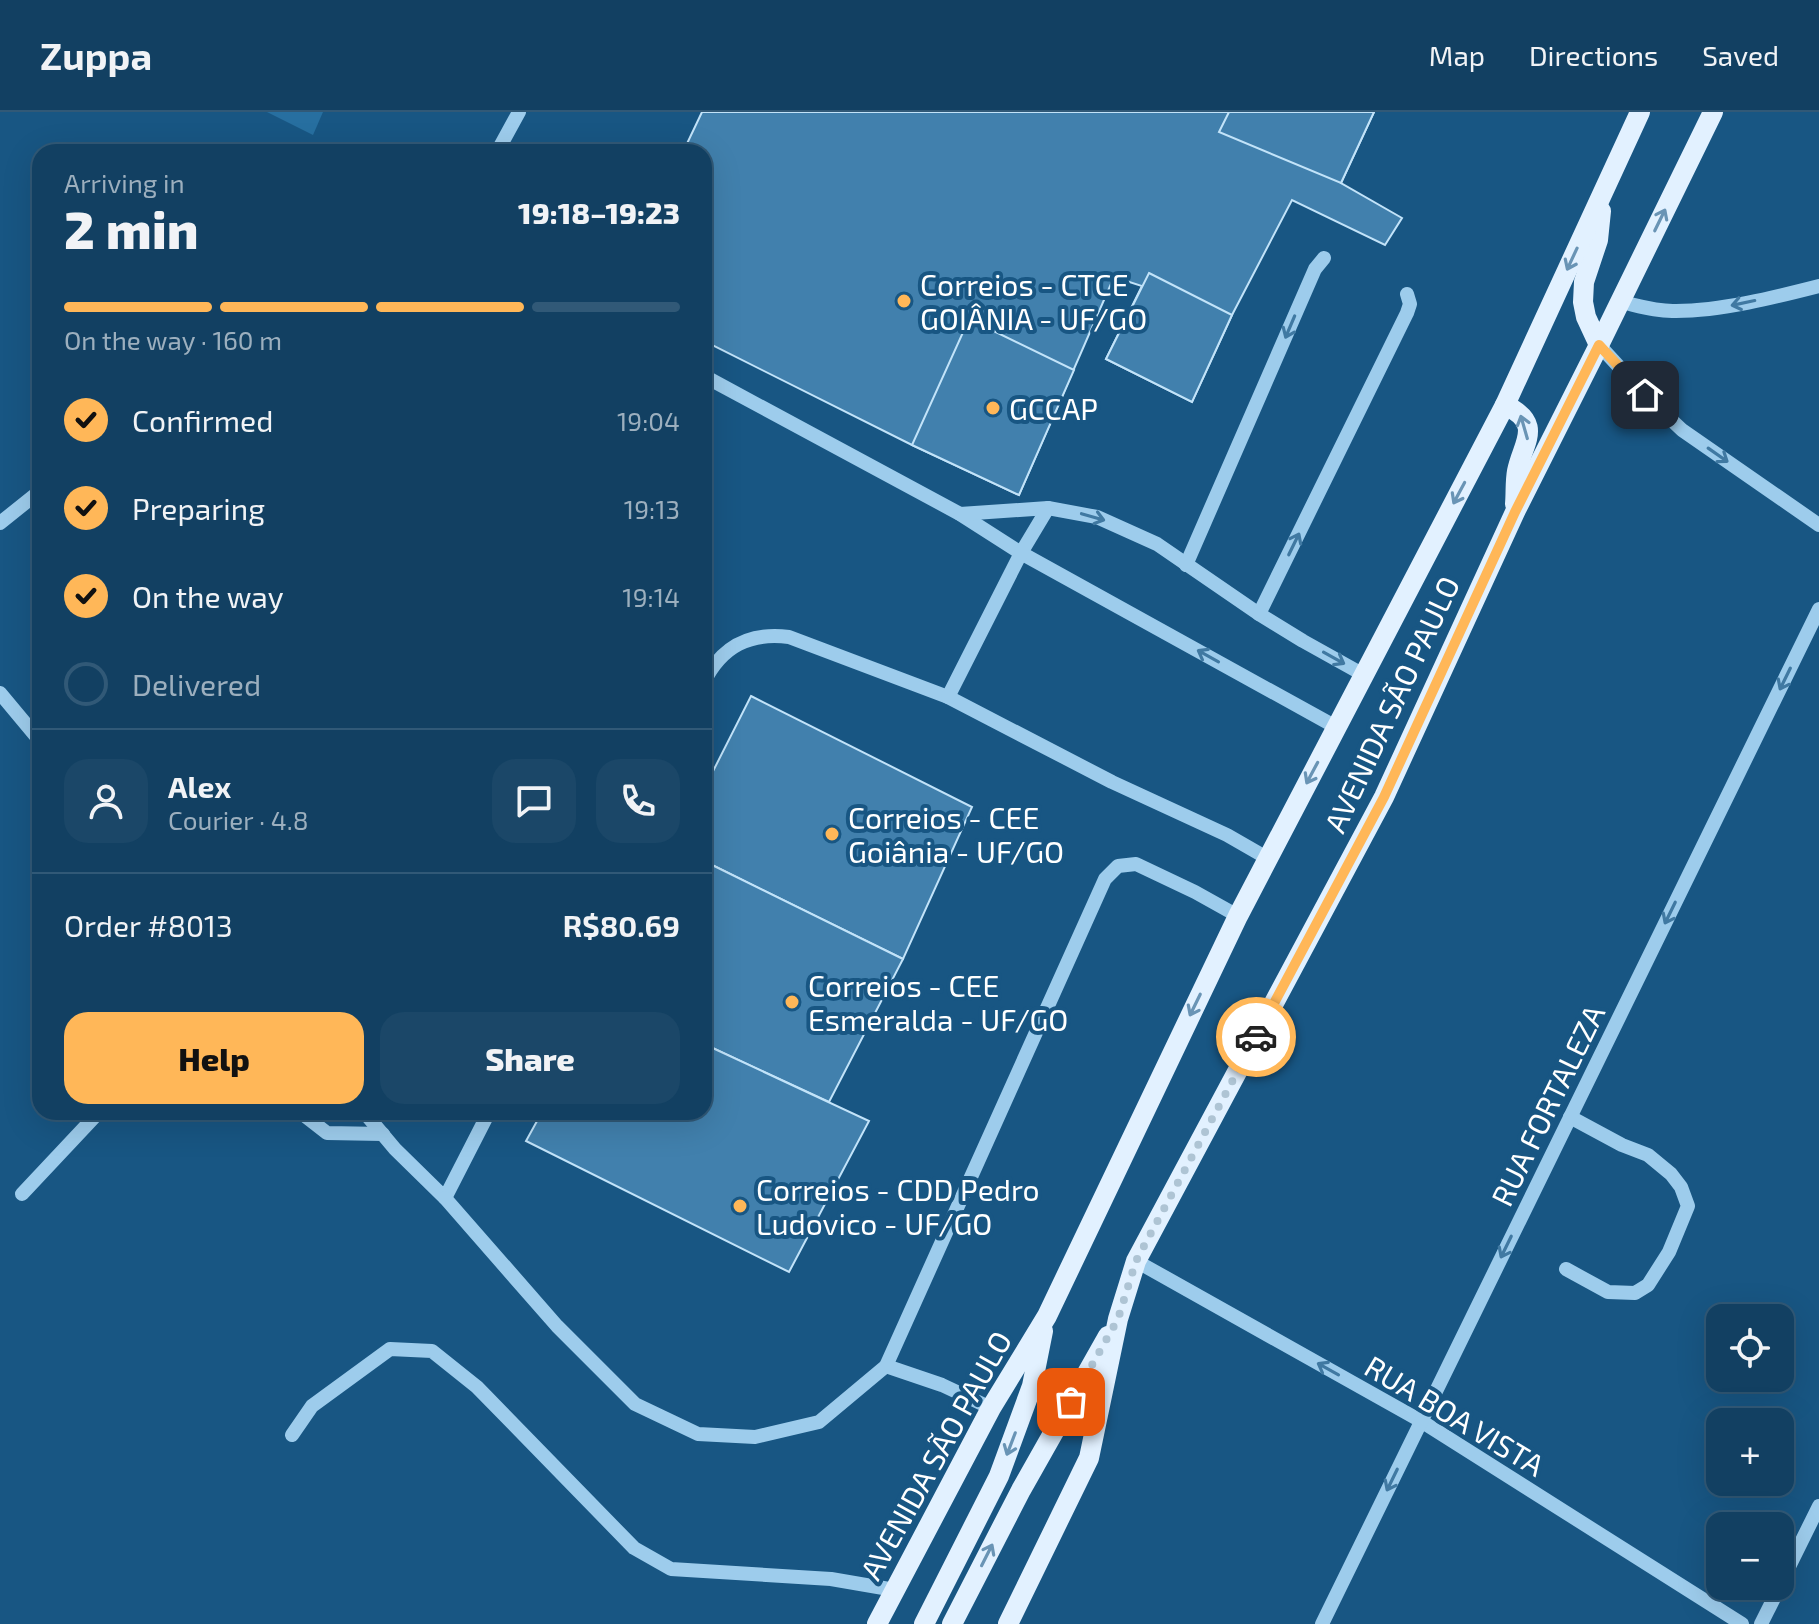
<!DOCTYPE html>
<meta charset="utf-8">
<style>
body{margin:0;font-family:"Exo 2",sans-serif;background:#1b4768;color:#f1f3f6;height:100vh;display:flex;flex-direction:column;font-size:30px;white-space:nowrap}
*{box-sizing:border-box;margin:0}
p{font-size:26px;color:#9cafbe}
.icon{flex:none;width:44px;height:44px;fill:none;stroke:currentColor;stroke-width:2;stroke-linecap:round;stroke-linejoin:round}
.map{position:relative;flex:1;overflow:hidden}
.details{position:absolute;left:32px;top:32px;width:680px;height:976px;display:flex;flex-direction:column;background:#124062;border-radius:24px;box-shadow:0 8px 32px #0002,0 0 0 2px #315977}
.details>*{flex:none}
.tools{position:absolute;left:1706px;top:1192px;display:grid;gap:16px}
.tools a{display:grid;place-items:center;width:88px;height:88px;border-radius:16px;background:#124062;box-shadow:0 8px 32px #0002,0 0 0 2px #315977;font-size:40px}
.pin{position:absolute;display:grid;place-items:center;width:68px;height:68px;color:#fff;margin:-34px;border-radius:16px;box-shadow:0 4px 12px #0006}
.courier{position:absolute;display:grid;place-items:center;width:80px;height:80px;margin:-40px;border:6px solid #ffb758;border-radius:50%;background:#fff;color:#222;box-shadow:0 2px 10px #0007}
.head em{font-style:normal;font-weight:800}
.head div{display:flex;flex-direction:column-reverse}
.head{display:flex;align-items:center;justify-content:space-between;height:136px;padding:0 32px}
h1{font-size:52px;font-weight:800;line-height:60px}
.bar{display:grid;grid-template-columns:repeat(4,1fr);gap:12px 8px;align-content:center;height:96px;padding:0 32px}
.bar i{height:10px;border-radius:6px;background:#315977}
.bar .selected{background:#ffb758}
.bar p{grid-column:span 4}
.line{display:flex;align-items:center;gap:20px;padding:0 32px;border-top:2px solid #315977}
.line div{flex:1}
.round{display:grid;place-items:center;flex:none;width:84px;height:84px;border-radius:24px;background:#1b4768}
ol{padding:0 32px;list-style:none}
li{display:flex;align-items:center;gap:24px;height:88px}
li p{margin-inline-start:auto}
li .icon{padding:8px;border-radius:50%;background:#ffb758;color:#111;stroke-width:4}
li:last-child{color:#9cafbe}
li i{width:44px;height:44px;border:4px solid #315977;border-radius:50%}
.button{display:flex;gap:16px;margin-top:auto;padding:16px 32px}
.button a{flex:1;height:92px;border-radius:24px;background:#ffb758;color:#111;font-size:32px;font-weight:800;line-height:92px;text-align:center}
.button a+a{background:#1b4768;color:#f1f3f6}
header{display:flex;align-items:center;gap:48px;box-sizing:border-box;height:112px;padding:0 40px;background:#124062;border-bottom:2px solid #315977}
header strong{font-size:38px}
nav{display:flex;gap:44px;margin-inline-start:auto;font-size:28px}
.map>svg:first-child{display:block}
</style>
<header>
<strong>Zuppa</strong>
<nav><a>Map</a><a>Directions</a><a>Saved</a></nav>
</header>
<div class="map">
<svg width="1819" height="1512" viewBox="0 0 1819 1512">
<rect width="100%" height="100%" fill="#185683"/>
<polygon fill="#276fa0" points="267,0 323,0 313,23"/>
<g fill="#4180ad" stroke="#c2e3f9" stroke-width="2">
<polygon points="702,0 1374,0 1341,71 1402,106 1385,133 1292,88 1232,203 1192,290 1106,247 1142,174 1114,165 1019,383 912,333 704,229 704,40 683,40"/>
<polygon points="1229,0 1374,0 1341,71 1219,20"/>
<polygon points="1149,161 1232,203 1192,290 1106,247"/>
<polygon points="969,207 1074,258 1019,383 912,333"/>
<polygon points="751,584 972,695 903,847 704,749 704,677"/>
<polygon points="704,749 903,847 829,990 704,932"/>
<polygon points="704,932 869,1009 789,1160 526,1029 542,1000 704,1000"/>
</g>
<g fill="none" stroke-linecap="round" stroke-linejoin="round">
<g stroke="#9dccec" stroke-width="14">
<polyline points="497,40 519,0"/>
<path d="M1621 190C1639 194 1658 200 1676 199 1721 199 1776 185 1819 174"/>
<polyline points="1599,233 1645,283 1682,318 1819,413"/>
<polyline points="704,264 960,402 1021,441 1336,615"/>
<polyline points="960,402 1048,396 1097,405 1157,432 1259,502 1303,529 1364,563"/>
<polyline points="0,411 40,379"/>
<polyline points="1186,453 1315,157 1324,146"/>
<polyline points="1259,502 1407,201 1410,192 1407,182"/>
<path d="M704 570C722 534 750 520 789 525L948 585 1112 670 1227 723 1267 746"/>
<polyline points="0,581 40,629"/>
<polyline points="948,585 1021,441 1048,396"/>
<polyline points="300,1000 327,1021 383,1022"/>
<polyline points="364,1000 395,1037 445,1086 489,1000"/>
<polyline points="22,1082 99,1000"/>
<polyline points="445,1086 557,1214 635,1292 698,1322 755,1325 819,1310 886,1254 1105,767 1118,754 1136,752 1195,780 1238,804"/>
<polyline points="1136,1149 1421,1309 1742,1512"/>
<polyline points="1566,1157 1608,1180 1635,1181 1648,1173 1669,1140 1688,1094 1681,1075 1671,1062 1648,1043 1622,1033 1570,1005"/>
<polyline points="886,1254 942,1273 991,1296"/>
<polyline points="292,1323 312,1294 390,1237 432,1239 477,1275 634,1436 671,1457 831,1467 895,1478"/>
<polyline points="1780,1473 1819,1394"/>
<polyline points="1322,1512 1819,497"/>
<polyline points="1761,1512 1780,1474"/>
</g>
<g stroke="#e2f1ff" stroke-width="20">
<polyline points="1599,233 1586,205 1583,190 1584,170 1598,128 1601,99"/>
<path d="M1505 293C1544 312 1523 330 1517 359 1515 370 1516 381 1515 392"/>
<polyline points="877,1512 991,1296 1047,1204 1238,804 1505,293 1640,0"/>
<polyline points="924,1512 999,1364 1032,1274 1043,1219"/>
<polyline points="952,1512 1021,1378 1108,1224"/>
<polyline points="1008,1512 1089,1346 1118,1207 1136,1149 1384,685 1515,400 1599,233 1713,0"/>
</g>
</g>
<defs><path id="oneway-shaft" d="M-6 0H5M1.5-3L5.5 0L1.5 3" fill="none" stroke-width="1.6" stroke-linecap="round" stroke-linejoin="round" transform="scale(2)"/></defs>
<g stroke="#6994b5">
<use href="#oneway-shaft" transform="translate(1660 108) rotate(-64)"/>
<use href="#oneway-shaft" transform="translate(1572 147) rotate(115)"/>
<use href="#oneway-shaft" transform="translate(1524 315) rotate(-106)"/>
<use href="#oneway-shaft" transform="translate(1459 381) rotate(118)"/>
<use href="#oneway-shaft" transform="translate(1312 661) rotate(118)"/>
<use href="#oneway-shaft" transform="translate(1195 893) rotate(116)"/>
<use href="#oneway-shaft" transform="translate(1011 1332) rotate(111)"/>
<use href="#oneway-shaft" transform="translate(987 1443) rotate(-63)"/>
</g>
<g stroke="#4079a2">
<use href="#oneway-shaft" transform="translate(1743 191) rotate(168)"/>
<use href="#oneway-shaft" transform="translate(1290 215) rotate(113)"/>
<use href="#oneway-shaft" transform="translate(1718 343) rotate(35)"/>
<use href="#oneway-shaft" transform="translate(1093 405) rotate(16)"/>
<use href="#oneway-shaft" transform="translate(1294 432) rotate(-64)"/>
<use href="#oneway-shaft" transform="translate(1208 544) rotate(-151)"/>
<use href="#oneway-shaft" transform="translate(1334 546) rotate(29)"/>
<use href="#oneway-shaft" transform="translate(1785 567) rotate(116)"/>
<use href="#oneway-shaft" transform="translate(1670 801) rotate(116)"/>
<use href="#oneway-shaft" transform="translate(1506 1135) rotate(116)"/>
<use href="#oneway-shaft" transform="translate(1328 1257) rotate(-151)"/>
<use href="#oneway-shaft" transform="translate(1392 1368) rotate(116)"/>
</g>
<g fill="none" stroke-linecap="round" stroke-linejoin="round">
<polyline stroke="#aec4d4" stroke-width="8" stroke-dasharray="0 14.4" points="1071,1290 1118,1207 1136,1149 1256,925"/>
<polyline stroke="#ffb758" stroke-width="10" points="1256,925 1384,685 1515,400 1599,233 1645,283"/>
</g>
<g fill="#ffb758" stroke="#185683" stroke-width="3">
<circle cx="904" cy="189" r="8"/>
<circle cx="993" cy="296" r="8"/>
<circle cx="832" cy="722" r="8"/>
<circle cx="792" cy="890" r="8"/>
<circle cx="740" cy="1094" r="8"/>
</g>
<g text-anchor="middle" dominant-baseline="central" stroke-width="8" stroke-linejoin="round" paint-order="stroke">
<g font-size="30" fill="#fff" stroke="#185683" text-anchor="start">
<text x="920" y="172">Correios - CTCE<tspan x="920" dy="34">GOIÂNIA - UF/GO</tspan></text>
<text x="1009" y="296">GCCAP</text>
<text x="848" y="705">Correios - CEE<tspan x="848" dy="34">Goiânia - UF/GO</tspan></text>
<text x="808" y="873">Correios - CEE<tspan x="808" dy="34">Esmeralda - UF/GO</tspan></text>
<text x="756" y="1077">Correios - CDD Pedro<tspan x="756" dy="34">Ludovico - UF/GO</tspan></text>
</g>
<g font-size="30" fill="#fff" stroke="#185683">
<text transform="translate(1391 592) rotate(-65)">AVENIDA SÃO PAULO</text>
<text transform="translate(1547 993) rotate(-64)">RUA FORTALEZA</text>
<text transform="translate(1455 1303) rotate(31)">RUA BOA VISTA</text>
<text transform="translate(935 1343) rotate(-61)">AVENIDA SÃO PAULO</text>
</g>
</g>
</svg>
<div class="tools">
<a><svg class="icon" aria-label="locate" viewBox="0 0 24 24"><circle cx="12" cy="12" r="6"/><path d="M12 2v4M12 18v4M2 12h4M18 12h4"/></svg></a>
<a>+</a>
<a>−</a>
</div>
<div class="pin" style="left:1071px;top:1290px;background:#ea580c"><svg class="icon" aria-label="bag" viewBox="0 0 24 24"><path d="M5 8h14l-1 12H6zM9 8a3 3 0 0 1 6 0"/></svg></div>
<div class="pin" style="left:1645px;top:283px;background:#1f2937"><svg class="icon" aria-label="home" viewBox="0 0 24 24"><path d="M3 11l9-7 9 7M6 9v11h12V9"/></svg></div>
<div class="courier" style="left:1256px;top:925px"><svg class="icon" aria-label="car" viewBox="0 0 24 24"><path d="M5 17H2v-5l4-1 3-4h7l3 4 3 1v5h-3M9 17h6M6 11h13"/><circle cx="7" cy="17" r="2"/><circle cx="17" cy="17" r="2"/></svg></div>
<section class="details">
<div class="head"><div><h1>2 min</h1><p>Arriving in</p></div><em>19:18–19:23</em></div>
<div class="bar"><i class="selected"></i><i class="selected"></i><i class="selected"></i><i></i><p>On the way · 160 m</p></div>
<ol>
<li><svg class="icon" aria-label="check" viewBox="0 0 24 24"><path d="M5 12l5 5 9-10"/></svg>Confirmed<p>19:04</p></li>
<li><svg class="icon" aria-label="check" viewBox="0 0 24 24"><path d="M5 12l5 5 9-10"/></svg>Preparing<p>19:13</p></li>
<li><svg class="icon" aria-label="check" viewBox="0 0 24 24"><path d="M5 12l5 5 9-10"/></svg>On the way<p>19:14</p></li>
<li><i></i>Delivered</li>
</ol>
<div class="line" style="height:144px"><a class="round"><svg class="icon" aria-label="person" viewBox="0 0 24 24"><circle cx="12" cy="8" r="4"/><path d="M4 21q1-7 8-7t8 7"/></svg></a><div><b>Alex</b><p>Courier · 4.8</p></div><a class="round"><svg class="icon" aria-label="chat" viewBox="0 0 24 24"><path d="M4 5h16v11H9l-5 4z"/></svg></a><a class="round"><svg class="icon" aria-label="phone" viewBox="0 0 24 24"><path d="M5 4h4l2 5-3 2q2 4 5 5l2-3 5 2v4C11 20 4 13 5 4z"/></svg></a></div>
<div class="line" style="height:104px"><div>Order #8013</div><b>R$80.69</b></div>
<div class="button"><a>Help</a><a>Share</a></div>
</section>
</div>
